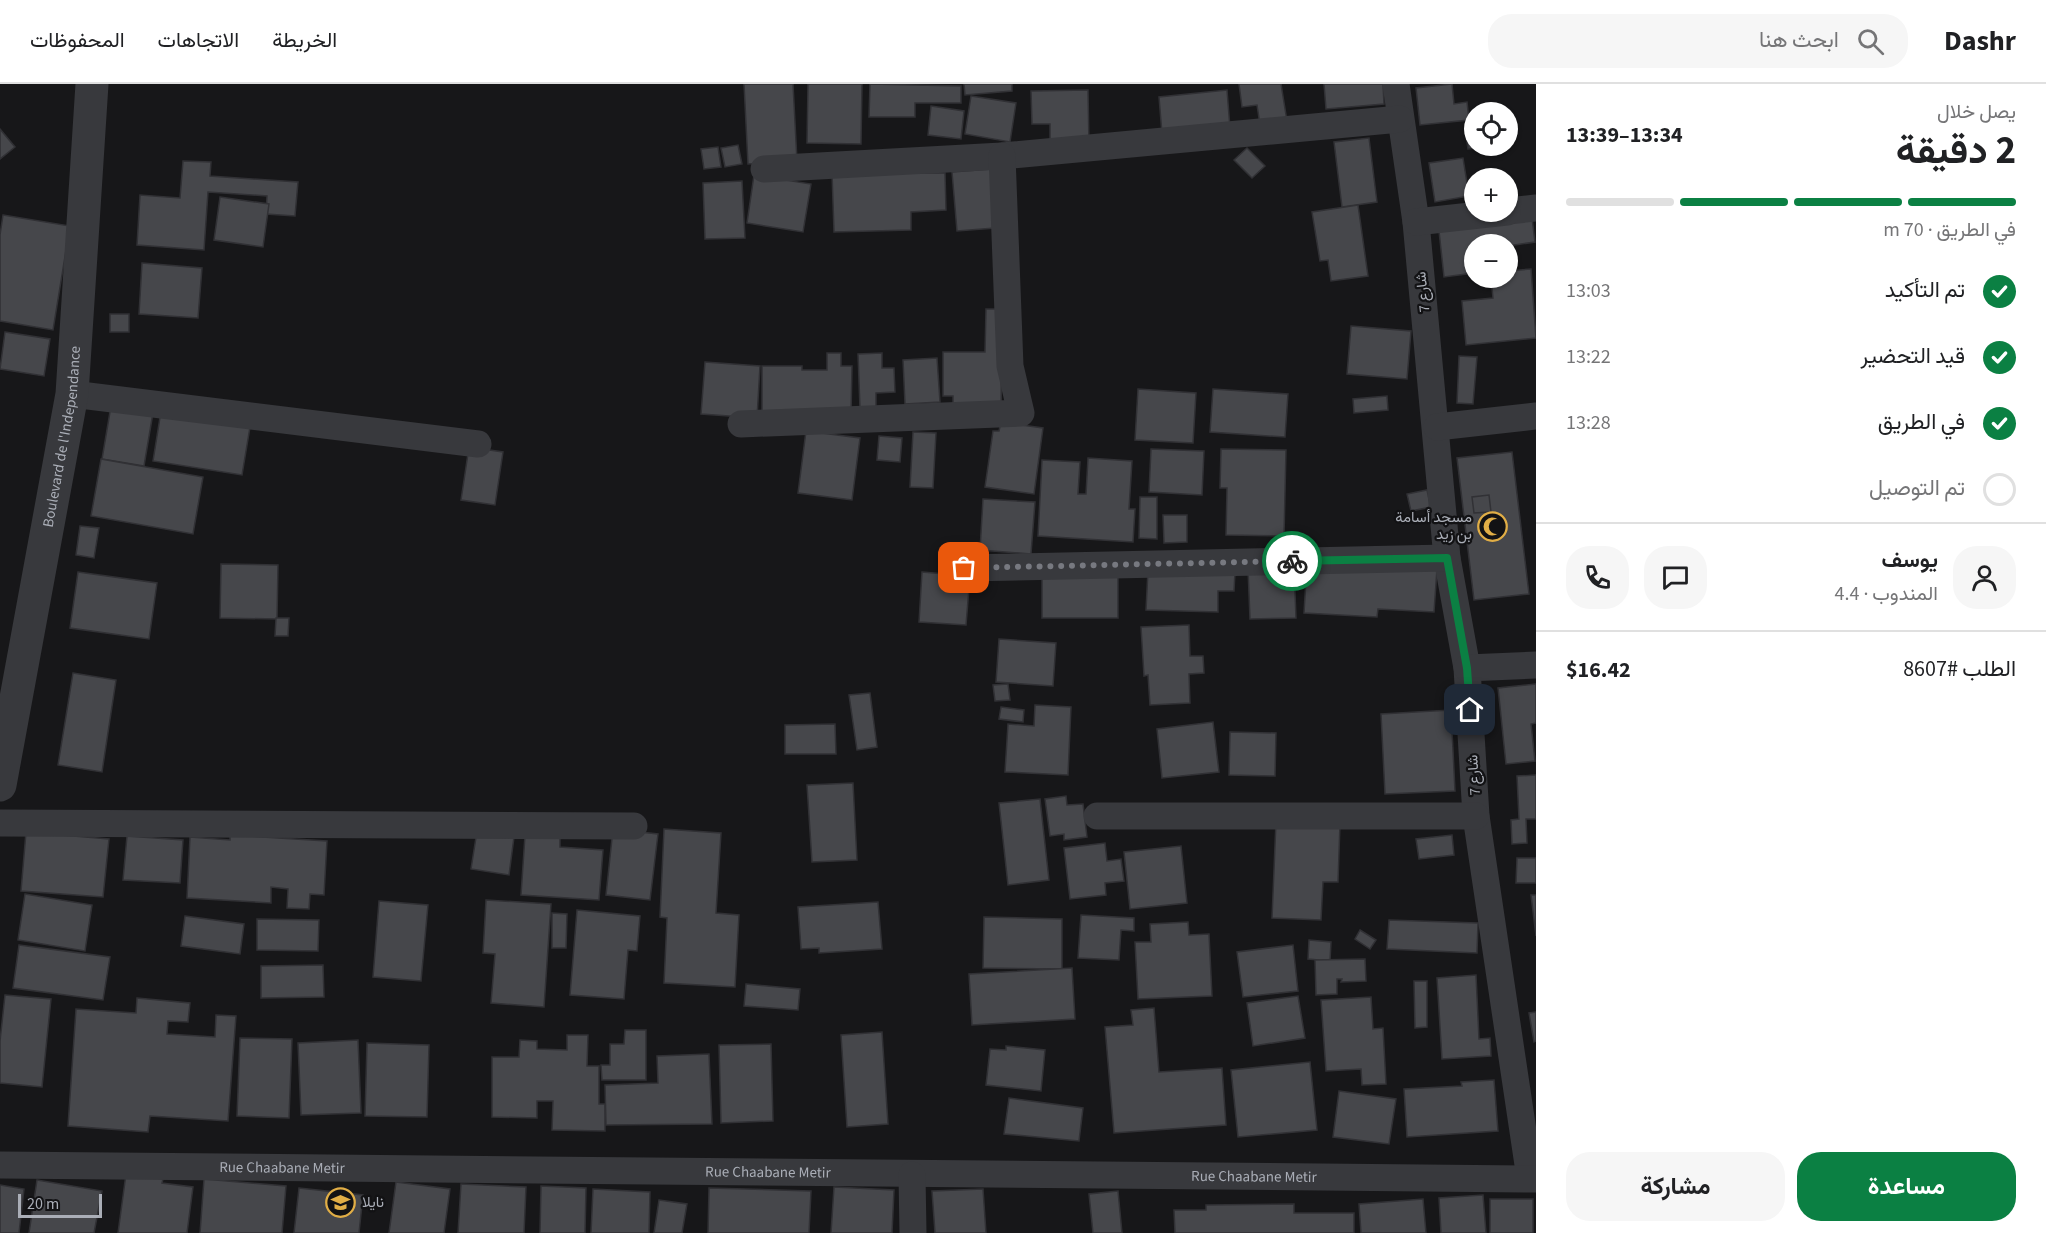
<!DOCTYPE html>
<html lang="ar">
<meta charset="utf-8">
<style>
body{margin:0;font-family:"Source Sans 3",Vazirmatn,sans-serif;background:#f6f6f6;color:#202124;direction:rtl;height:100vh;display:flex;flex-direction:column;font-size:22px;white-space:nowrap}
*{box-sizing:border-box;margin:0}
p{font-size:20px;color:#757577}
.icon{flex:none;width:33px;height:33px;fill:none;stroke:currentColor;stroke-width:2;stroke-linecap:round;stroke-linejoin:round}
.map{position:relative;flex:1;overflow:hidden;direction:ltr}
.drawer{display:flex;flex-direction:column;background:#fff;width:510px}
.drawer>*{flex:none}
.controls{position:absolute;left:1464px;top:18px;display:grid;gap:12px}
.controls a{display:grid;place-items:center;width:54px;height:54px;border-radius:50%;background:#fff;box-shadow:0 2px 4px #0004;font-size:30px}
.scale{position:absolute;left:18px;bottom:15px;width:84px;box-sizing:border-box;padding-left:6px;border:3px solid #aaaeb7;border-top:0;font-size:16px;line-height:21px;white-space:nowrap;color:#aaaeb7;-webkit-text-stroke:4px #121214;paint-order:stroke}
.pin{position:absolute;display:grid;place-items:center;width:51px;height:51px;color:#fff;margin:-26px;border-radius:12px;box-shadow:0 3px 9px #0006}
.courier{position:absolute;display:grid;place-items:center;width:60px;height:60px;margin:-30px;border:4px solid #0b8043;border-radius:50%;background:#fff;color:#222;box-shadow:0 2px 8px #0007}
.overview em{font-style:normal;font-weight:700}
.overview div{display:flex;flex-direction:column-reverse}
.overview{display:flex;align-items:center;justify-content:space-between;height:102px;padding:0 30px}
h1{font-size:39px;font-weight:700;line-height:45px}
.bar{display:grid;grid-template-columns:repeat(4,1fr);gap:9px 6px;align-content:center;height:72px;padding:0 30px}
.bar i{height:8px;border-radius:4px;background:#e0e0e0}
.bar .current{background:#0b8043}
.bar p{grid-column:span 4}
.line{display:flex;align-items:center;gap:15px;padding:0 30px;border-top:2px solid #e0e0e0}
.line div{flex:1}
.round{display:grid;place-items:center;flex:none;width:63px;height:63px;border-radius:24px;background:#f6f6f6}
ol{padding:0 30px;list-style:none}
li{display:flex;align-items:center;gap:18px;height:66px}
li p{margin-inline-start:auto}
li .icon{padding:6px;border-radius:50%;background:#0b8043;color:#fff;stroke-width:4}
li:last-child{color:#757577}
li i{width:33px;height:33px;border:3px solid #e0e0e0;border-radius:50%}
.cta{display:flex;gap:12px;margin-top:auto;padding:12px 30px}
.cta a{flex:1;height:69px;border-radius:24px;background:#0b8043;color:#fff;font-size:24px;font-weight:700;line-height:69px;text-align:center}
.cta a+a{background:#f6f6f6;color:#202124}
header{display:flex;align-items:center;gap:36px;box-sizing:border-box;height:84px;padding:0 30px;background:#fff;border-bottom:2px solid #e0e0e0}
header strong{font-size:28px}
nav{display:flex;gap:33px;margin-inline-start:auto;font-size:21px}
.search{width:420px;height:54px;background:#f6f6f6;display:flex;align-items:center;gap:15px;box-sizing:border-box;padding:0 21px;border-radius:24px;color:#757577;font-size:22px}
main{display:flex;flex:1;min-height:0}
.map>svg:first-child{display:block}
</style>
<header>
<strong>Dashr</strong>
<div class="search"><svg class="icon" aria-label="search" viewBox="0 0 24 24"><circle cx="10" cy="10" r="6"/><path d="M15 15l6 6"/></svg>ابحث هنا</div>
<nav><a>الخريطة</a><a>الاتجاهات</a><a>المحفوظات</a></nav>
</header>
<main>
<section class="drawer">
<div class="overview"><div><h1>2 دقيقة</h1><p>يصل خلال</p></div><em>13:34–13:39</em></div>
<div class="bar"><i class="current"></i><i class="current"></i><i class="current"></i><i></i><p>في الطريق · 70 m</p></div>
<ol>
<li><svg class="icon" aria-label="check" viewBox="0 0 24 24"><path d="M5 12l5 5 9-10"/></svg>تم التأكيد<p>13:03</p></li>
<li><svg class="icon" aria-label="check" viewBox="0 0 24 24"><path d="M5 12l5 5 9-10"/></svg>قيد التحضير<p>13:22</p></li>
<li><svg class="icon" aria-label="check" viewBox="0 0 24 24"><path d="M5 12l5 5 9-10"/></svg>في الطريق<p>13:28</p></li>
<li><i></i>تم التوصيل</li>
</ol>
<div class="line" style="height:108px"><a class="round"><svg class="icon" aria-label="person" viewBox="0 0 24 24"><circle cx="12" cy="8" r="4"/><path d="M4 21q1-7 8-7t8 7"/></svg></a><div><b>يوسف</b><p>المندوب · 4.4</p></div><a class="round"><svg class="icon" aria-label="chat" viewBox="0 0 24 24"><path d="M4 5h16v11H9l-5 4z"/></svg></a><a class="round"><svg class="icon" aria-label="phone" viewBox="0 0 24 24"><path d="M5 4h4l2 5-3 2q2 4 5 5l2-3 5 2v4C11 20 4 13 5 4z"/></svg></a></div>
<div class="line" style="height:78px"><div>الطلب #8607</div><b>$16.42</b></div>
<div class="cta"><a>مساعدة</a><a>مشاركة</a></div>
</section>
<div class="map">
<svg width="1536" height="1149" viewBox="0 0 1536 1149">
<rect width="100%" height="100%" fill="#171719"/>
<g fill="#46474b" stroke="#313135" stroke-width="1.5">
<polygon points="744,0 793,0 797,77 748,80"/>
<polygon points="808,0 862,0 861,60 807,59"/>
<polygon points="870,0 961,2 961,19 915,19 915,33 869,33"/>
<polygon points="964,0 1012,0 1012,7 965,11"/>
<polygon points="1239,0 1281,0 1287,37 1260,41 1257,21 1242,23"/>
<polygon points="1324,0 1383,0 1384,20 1326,25"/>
<polygon points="1452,0 1454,20 1467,18 1469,36 1420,41 1416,4"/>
<polygon points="1088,6 1089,61 1050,61 1050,40 1032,40 1031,7"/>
<polygon points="1227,6 1230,44 1162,50 1159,13"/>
<polygon points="971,12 1016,19 1010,58 965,50"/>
<polygon points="931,22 964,27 961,55 928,51"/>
<polygon points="1474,43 1474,62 1490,63 1468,65 1465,44"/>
<polygon points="0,45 15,63 0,75"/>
<polygon points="1369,54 1377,118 1342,123 1334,58"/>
<polygon points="738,61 742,80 725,83 721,64"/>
<polygon points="718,63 721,83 704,85 701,65"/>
<polygon points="1247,64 1265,82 1252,94 1234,76"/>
<polygon points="1463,74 1469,112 1435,118 1429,79"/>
<polygon points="183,77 211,78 210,92 298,98 295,132 266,130 267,112 208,108 204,166 137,161 140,111 180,114"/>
<polygon points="991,85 995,144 957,147 952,88"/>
<polygon points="832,89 945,89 946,126 911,128 911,146 834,148"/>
<polygon points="754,91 811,100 803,148 747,139"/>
<polygon points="742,97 745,154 705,155 703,99"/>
<polygon points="220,113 269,120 263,163 214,156"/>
<polygon points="1358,121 1368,192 1331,197 1328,176 1320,177 1312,128"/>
<polygon points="1531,126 1535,158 1508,162 1474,160 1474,189 1444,193 1438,138"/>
<polygon points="3,131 70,142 53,246 0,237 0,151"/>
<polygon points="142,179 202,184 198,234 139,230"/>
<polygon points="1531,185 1536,254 1466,261 1462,217 1493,214 1491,194 1508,194 1508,187"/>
<polygon points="986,225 1002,225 1001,330 953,330 953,312 943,312 943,268 985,268"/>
<rect x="110" y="230" width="19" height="18"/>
<polygon points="1351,242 1411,247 1407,295 1347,290"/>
<polygon points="5,248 50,255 44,292 0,285"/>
<polygon points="827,269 841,269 841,282 852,282 851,332 762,330 762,282 802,282 802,286 827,286"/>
<polygon points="882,269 882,284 894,284 895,308 876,309 876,325 860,325 858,270"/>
<polygon points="1459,272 1477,273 1473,320 1457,319"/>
<polygon points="937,274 940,318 905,320 903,276"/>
<polygon points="705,278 760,282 757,334 701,330"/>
<polygon points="1138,305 1196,309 1193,359 1135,356"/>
<polygon points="1213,305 1288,310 1285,353 1210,348"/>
<polygon points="1387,312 1388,326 1354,329 1353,315"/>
<polygon points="112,316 154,323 144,382 102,375"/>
<polygon points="162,321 251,337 242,391 153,377"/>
<polygon points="1001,338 1043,344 1034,410 985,403 993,347 999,347"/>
<polygon points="806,347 860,354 852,416 798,409"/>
<polygon points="913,348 936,349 933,404 910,403"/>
<polygon points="879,352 902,354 900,378 877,376"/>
<polygon points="469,363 503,368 495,421 461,416"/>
<polygon points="1151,365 1204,367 1202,411 1149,408"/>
<polygon points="1221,365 1286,366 1284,452 1226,451 1227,404 1220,404"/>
<polygon points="1512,368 1529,510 1474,516 1457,374"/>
<polygon points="1088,374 1132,377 1129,425 1135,425 1133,458 1038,452 1042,376 1080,378 1078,410 1086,410"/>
<polygon points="101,375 203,393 193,450 91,432"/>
<polygon points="1427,406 1431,423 1411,427 1407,410"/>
<polygon points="1489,411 1491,428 1474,429 1472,413"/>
<polygon points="1140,413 1157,413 1157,455 1139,454"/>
<polygon points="983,415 1035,418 1031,470 980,466"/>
<polygon points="1163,431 1187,431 1187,458 1164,459"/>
<polygon points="80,442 99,444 94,474 76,471"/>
<polygon points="1307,478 1437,485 1434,528 1378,525 1377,533 1304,529"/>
<polygon points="221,480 278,481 277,535 220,534"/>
<polygon points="1294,483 1296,534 1250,535 1248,485"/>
<polygon points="1148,486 1235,488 1234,507 1218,507 1218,528 1146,526"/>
<rect x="1042" y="487" width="76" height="47"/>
<polygon points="78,488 157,499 149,555 70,544"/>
<polygon points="922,488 970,492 966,541 919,538"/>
<polygon points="276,534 289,534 288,552 275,552"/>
<polygon points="1189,541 1190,572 1203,572 1204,589 1189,590 1190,619 1150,621 1148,591 1144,592 1141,543"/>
<polygon points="999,555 1056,559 1053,602 996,598"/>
<polygon points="73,589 116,596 102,688 58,681"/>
<polygon points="1008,600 1010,616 995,617 993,601"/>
<polygon points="1536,600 1536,639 1531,640 1535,677 1506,680 1498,604"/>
<polygon points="870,609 877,663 857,666 849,611"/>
<polygon points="1035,621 1071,623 1068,691 1005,688 1008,640 1034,642"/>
<polygon points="1001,623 1024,626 1023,638 999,635"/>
<polygon points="1451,626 1455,707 1385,710 1381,630"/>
<polygon points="1213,638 1219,688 1162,694 1157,645"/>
<polygon points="835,640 836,670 785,670 785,641"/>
<polygon points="1230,648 1276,649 1275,692 1229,691"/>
<polygon points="1536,691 1536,735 1526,735 1527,759 1512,760 1511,736 1519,735 1517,692"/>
<polygon points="853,699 857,776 812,778 807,701"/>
<polygon points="1066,712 1067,721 1083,720 1087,753 1064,756 1064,750 1050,752 1045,715"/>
<polygon points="1040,715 1049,796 1008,801 999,719"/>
<polygon points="1276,737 1340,740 1338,798 1323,798 1321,836 1272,834"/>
<polygon points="613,745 658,750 650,816 606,811"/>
<polygon points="664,745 721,749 716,829 739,831 735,903 664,899 667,834 660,833"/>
<polygon points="477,747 514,753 509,791 471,785"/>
<polygon points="26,748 109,755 103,813 21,807"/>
<polygon points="230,751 327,757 324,811 310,810 309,825 287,824 288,805 271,803 271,819 187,814 190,753 230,756"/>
<polygon points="525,751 560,753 560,763 603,766 599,816 521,811"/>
<polygon points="1452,751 1454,771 1419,775 1416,755"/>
<polygon points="127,752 183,756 180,799 123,796"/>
<polygon points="1105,759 1107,777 1121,775 1124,797 1105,799 1106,811 1070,815 1064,764"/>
<polygon points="1181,762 1187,819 1130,825 1124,768"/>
<polygon points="1517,774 1536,774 1536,799 1516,799"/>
<polygon points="25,810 92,821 85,867 18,856"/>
<polygon points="1531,811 1536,811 1536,852"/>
<polygon points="486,816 551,820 544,923 491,919 495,870 483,869"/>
<polygon points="379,817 428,821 421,897 373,893"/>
<polygon points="878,818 882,865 819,869 819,864 801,865 798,823"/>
<polygon points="577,826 640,832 637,867 628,866 624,915 570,911"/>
<polygon points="552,829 567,830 566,864 552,864"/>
<polygon points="1081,831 1134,834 1134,847 1121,846 1119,876 1078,874"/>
<polygon points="185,832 244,840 240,870 181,862"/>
<polygon points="984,833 1062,835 1062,885 983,884"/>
<polygon points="257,835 319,836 318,867 257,866"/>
<polygon points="1389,836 1478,839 1477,869 1387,865"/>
<polygon points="1188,838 1189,851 1209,850 1212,912 1138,915 1135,858 1151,858 1150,840"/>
<polygon points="1360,846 1376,856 1370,865 1355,855"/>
<polygon points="1309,856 1331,858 1330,877 1308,875"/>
<polygon points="19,861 110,873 103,916 13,904"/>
<polygon points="1293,861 1298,907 1243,913 1237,868"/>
<polygon points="1365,875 1366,897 1341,898 1342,895 1337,895 1337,910 1316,911 1315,876"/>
<polygon points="323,881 324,913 261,914 261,882"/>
<polygon points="1072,884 1075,935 972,941 969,890"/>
<polygon points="1476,891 1479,955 1490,954 1491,972 1442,975 1437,894"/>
<polygon points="1414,897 1427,897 1427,943 1415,944"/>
<polygon points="746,900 800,905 798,926 744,922"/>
<polygon points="5,911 51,915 42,1003 0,999 0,957"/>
<polygon points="1298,912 1305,954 1253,962 1247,919"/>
<polygon points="1371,913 1373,945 1383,944 1386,1000 1362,1001 1361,985 1326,987 1321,916"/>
<polygon points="137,914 190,919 188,938 168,937 167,950 215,953 216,931 236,932 228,1037 150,1032 148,1048 68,1042 76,925 136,929"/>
<polygon points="1154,924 1159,988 1222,984 1226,1041 1114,1049 1105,943 1133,941 1131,926"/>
<polygon points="1536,928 1536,957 1534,958 1529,929"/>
<polygon points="625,946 646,946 646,996 602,996 601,981 610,981 610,960 624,960"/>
<polygon points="882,948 888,1040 847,1043 841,951"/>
<polygon points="567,951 588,951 587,982 599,982 599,1020 605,1020 605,1047 552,1046 553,1017 537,1017 537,1034 492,1033 492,973 519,973 520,956 537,957 537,965 567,966"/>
<polygon points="240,954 292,955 289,1034 237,1032"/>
<polygon points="358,956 361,1029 301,1031 298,959"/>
<polygon points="367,959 429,961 427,1033 365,1032"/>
<polygon points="771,960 773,1037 721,1039 719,961"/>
<polygon points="1006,962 1045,966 1041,1007 986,1001 990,965 1006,966"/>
<polygon points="709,970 712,1040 606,1041 605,1001 658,999 657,972"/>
<polygon points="1310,978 1317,1046 1238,1053 1231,986"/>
<polygon points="1494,996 1498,1047 1407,1053 1404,1005 1462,1002 1461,998"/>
<polygon points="1339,1007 1396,1015 1389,1060 1333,1053"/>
<polygon points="1009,1014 1083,1024 1079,1057 1004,1050"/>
<polygon points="126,1090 163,1095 162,1099 193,1103 187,1149 118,1149"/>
<polygon points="204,1095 286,1102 282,1149 200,1149"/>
<polygon points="37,1096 102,1107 94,1149 29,1149"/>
<polygon points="396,1098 450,1105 444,1149 389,1149"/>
<polygon points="461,1100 526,1103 524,1149 458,1149"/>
<polygon points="0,1101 24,1105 19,1149 0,1149"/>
<polygon points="541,1102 586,1104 585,1149 540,1149"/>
<polygon points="834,1103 894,1106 892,1149 831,1149"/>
<polygon points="299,1104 363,1111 359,1149 294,1149"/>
<polygon points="709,1104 811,1107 809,1149 708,1149"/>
<polygon points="593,1105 650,1108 649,1149 591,1149"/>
<polygon points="983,1105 986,1149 935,1149 932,1107"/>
<polygon points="1118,1107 1122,1149 1093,1149 1089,1110"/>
<polygon points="1483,1111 1486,1149 1441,1149 1439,1114"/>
<polygon points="1423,1115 1426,1149 1361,1149 1359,1120"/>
<rect x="1490" y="1115" width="43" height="34"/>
<polygon points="659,1116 687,1120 682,1149 654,1149"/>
<polygon points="1294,1120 1294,1129 1354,1129 1354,1149 1175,1149 1174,1126 1206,1126 1206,1121"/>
</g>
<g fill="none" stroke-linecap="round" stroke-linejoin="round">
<g stroke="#38393d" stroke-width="27">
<polyline points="1396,0 1416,138 1447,474 1467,584 1476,732 1530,1094"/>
<polyline points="764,85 1002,72 1400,35"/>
<polyline points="1508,127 1536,124"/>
<polyline points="1416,138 1507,128"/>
<polyline points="72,310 478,360"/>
<polyline points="741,340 1021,329 1010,282 1002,72"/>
<polyline points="1437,343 1536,332"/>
<polyline points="964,484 1447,474"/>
<polyline points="1467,584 1536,581"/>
<polyline points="1097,732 1476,732"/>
<polyline points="0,739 634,742"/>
<path id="s1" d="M0 1081 1536 1095"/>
<polyline points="912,1091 913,1149"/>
</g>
<path stroke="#38393d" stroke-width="33" id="s2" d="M0 701 72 310 92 0"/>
</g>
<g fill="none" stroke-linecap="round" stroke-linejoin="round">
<polyline stroke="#777980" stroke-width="6" stroke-dasharray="0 10.8" points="964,484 1292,477"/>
<polyline stroke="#0b8043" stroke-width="8" points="1292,477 1447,474 1467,584 1470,626"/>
</g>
<defs>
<symbol id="mosque-ring" viewBox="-11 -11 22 22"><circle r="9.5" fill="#121214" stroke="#e1ae46" stroke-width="1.5"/><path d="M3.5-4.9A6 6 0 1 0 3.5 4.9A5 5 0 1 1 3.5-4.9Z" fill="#e1ae46"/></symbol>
<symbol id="school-ring" viewBox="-11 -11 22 22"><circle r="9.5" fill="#121214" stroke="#e1ae46" stroke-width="1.5"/><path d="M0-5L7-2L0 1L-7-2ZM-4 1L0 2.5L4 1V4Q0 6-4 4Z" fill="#e1ae46"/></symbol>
</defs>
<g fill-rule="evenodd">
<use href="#mosque-ring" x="1476" y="426" width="33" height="33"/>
<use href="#school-ring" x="324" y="1102" width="33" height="33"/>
</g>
<g text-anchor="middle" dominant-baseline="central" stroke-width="4.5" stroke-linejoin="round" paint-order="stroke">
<g font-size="15" fill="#aaaeb7" stroke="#121214">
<text transform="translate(1423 208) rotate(-96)">شارع 7</text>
<text stroke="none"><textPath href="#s2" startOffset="354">Boulevard de l'Independance</textPath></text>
<text transform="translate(1474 691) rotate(-94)">شارع 7</text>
<text stroke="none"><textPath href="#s1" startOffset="282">Rue Chaabane Metir</textPath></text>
<text stroke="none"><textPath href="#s1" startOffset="768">Rue Chaabane Metir</textPath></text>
<text stroke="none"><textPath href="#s1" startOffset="1254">Rue Chaabane Metir</textPath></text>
</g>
<g font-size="15" fill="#aaaeb7" stroke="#121214" text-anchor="end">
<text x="1472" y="433">مسجد أسامة<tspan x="1472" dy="17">بن زيد</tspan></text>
<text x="362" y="1118" text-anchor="start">نايلا</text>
</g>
</g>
</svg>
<div class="controls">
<a><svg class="icon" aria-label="locate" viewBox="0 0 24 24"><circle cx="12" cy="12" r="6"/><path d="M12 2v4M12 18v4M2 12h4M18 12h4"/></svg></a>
<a>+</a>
<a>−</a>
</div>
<div class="scale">20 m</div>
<div class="pin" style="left:964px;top:484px;background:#ea580c"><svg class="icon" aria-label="bag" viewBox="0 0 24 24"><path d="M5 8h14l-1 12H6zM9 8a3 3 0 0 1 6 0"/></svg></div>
<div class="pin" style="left:1470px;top:626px;background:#1f2937"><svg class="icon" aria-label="home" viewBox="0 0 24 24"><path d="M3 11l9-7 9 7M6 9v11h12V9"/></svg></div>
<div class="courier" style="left:1292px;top:477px"><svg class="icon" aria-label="bike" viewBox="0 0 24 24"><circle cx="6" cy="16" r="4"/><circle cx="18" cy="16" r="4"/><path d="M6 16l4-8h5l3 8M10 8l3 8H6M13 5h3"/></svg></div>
</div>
</main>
